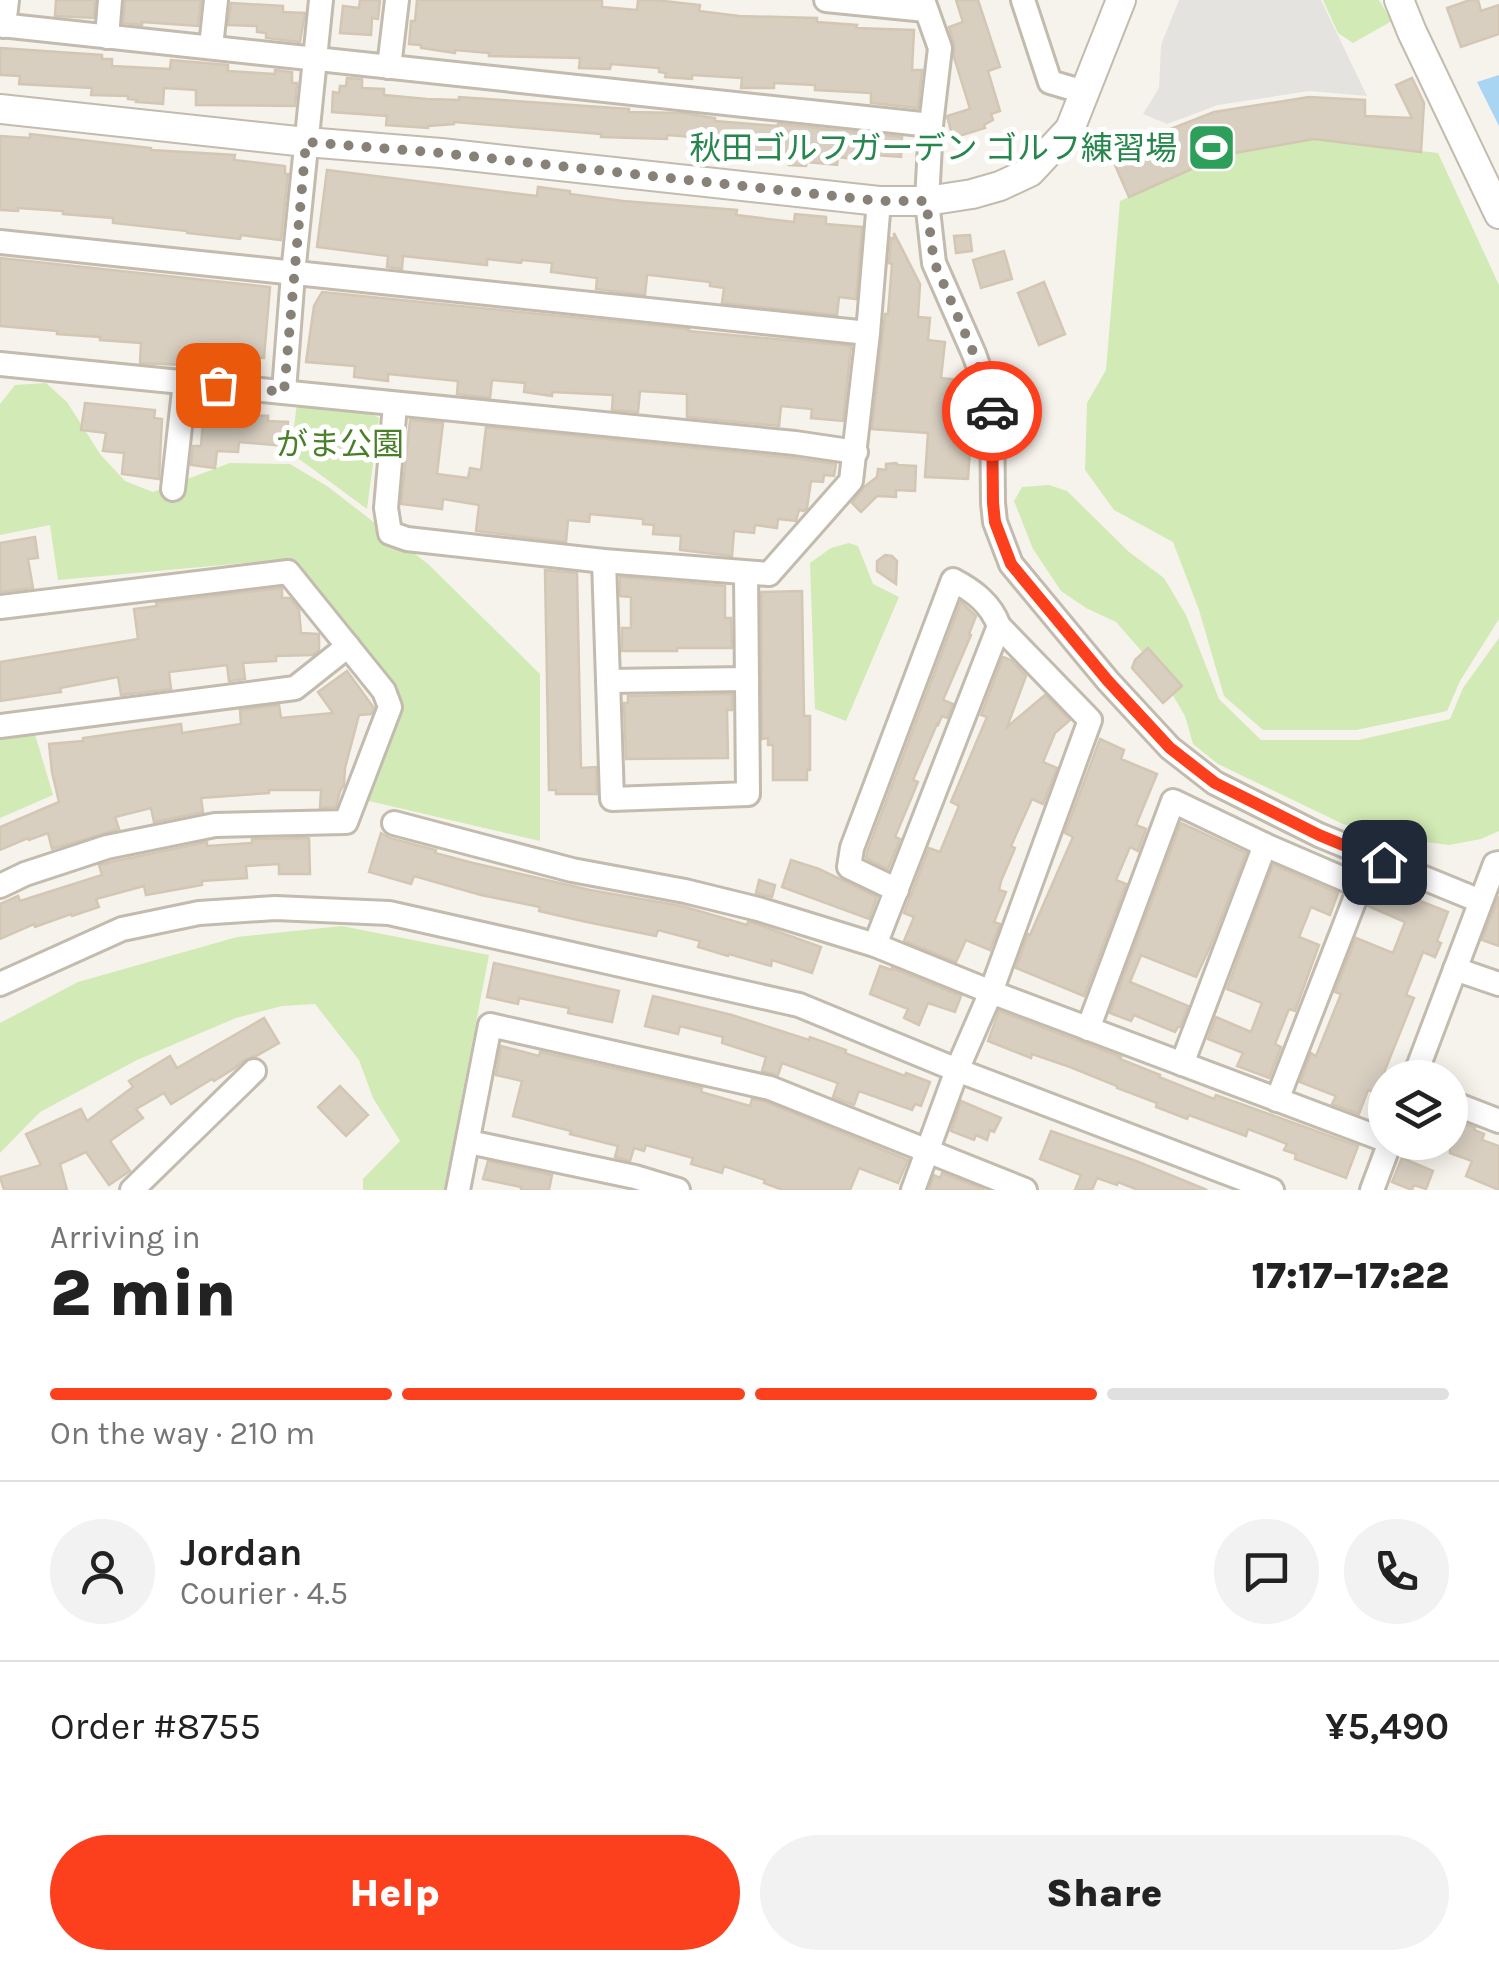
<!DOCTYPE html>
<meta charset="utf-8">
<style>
body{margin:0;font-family:Karla,"Noto Sans JP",sans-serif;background:#f2f2f2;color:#222;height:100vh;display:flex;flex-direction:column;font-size:38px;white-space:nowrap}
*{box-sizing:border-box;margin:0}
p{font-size:32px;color:#767676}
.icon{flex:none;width:55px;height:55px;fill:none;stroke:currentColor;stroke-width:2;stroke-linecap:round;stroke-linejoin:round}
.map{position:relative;height:1190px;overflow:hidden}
.details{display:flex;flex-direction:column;background:#fff;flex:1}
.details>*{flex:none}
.fabs{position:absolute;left:1368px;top:1060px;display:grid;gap:20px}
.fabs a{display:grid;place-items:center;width:100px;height:100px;border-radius:50%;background:#fff;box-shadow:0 5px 25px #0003;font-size:50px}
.pin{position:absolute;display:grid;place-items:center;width:85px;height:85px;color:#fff;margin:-42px;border-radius:20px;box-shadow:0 5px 15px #0006}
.courier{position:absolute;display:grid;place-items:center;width:100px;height:100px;margin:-50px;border:8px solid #fc3f1d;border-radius:50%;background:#fff;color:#222;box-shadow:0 2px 12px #0007}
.headline em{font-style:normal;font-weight:800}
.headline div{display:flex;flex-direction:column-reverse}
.headline{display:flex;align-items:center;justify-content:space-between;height:170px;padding:0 50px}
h1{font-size:65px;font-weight:800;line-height:75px}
.bar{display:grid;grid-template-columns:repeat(4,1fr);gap:15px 10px;align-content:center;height:120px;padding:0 50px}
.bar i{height:12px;border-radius:8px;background:#e0e0e0}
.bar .selected{background:#fc3f1d}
.bar p{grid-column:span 4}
.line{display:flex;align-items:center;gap:25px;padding:0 50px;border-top:2px solid #e0e0e0}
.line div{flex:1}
.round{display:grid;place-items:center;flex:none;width:105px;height:105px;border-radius:52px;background:#f2f2f2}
.action{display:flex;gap:20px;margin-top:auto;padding:20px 50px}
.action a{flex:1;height:115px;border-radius:60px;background:#fc3f1d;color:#fff;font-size:40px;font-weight:800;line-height:115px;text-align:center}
.action a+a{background:#f2f2f2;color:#222}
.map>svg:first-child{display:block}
</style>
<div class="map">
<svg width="1499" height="1190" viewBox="0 0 1499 1190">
<rect width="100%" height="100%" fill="#f6f3ec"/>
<g fill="#d2eab5">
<polygon points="1323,0 1379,0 1392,21 1353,43 1338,33"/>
<polygon points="1314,139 1438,153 1499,285 1499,619 1460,681 1447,711 1356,730 1263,730 1224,696 1199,610 1173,542 1114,510 1085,470 1087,403 1106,370 1120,201 1223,155"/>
<polygon points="46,383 67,402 100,454 125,481 153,492 230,463 290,464 327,486 428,564 540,674 540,841 369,801 400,695 289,559 58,580 50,525 0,535 0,404 15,385"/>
<polygon points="297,402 366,410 379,418 367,509 291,453"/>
<polygon points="1049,485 1067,491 1129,552 1164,578 1186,615 1219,699 1261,740 1359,740 1450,719 1463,688 1499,638 1499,831 1481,839 1449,845 1418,841 1343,824 1218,764 1193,744 1185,716 1158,670 1116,622 1086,608 1061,591 1033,549 1014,501 1022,487"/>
<polygon points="849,543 858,546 873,584 899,597 846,721 815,709 810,563 831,548"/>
<polygon points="34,731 53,795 0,818 0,736"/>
<polygon points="342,926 489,955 444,1190 363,1190 363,1179 400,1141 373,1098 359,1060 315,1004 282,1006 236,1018 137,1060 40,1112 0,1153 0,1023 78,982 237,937"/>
</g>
<polygon fill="#e5e3e0" points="1179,0 1321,0 1367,96 1309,91 1218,105 1167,124 1143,114 1159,88 1161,45"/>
<polygon fill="#a9d4f2" points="1499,75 1499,126 1477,82"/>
<g fill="#d8cfc1" stroke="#d3c7b4" stroke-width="2.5">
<polygon points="56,0 95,0 94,18 55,16"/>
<polygon points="125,0 201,0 198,26 142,22 142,25 123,23"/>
<polygon points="360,0 380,0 378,19 372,18 371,35 340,33 343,6 359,8"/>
<polygon points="417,0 602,0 602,7 637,10 638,0 655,0 700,5 699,11 739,16 817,18 817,22 857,25 856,28 914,30 912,70 922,70 918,108 871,103 871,93 815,90 815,85 774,83 774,88 741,88 742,78 692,75 692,79 665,77 666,73 659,72 659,68 611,64 610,69 579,68 580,58 489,56 489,53 455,50 455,53 421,48 421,45 409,44 411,21 415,21"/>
<polygon points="956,0 978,0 1000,67 988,71 1000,111 991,114 993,120 984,125 985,128 953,138 947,116 970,109 954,57 954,44 949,27 963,22"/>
<polygon points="1470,0 1478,0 1481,11 1499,5 1499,34 1461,47 1447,8"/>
<polygon points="231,3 283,6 283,12 305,13 300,42 266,38 266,33 257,32 257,26 228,25"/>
<polygon points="0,48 102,55 102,59 112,59 112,66 170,69 171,60 228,65 228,71 275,74 275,70 292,72 292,83 297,83 295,106 196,105 196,90 164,88 163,104 136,102 137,100 128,99 128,96 91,95 92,88 19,84 20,76 0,75"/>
<polygon points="347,78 362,79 362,88 384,89 384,95 427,99 459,100 459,97 629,109 629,112 683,113 715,118 715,121 778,126 778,124 902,137 901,157 861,154 860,160 838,157 837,165 807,162 806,166 789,165 790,153 739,151 739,154 704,150 706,138 667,135 667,139 601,137 601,134 454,122 454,124 428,126 428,128 386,125 387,116 332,112 333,92 339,93 340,86 346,86"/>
<polygon points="1412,78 1424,103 1421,152 1314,139 1223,155 1129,197 1115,165 1172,144 1168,130 1214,112 1309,97 1365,100 1365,116 1412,118 1396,85"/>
<polygon points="30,134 151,148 151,150 235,155 234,160 285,166 285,174 288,174 281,240 241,235 240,239 187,233 187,231 113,223 113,218 63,214 63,211 18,208 18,211 0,210 0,136 30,138"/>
<polygon points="327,170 537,196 538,187 570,191 570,194 623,201 737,210 736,215 794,222 795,214 826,217 826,224 862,227 856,299 839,297 837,315 722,303 724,288 710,286 710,282 650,275 647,275 645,295 596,289 597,278 551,272 552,263 522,260 521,263 487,259 487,265 403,256 402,269 387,267 388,256 317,247"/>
<polygon points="894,233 920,284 918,317 930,318 928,340 945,342 941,378 958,380 967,396 964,423 972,423 968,479 925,477 928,433 872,429 885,314 888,314 892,264 889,263 891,238 894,239"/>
<polygon points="970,235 972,251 956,253 954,236"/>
<polygon points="1004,251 1012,279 981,288 973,260"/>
<polygon points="0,258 270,287 264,358 247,357 246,373 230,372 230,367 140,363 141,343 100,340 100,337 57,334 57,331 0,326"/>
<polygon points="1044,282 1065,334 1039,345 1018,293"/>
<polygon points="322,292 689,329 688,331 851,346 843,421 811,418 812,409 781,406 779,426 687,417 687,394 640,391 638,412 612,410 613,395 552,392 552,396 524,392 525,383 492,380 490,398 457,394 458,381 388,374 388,381 354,377 355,366 306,362 314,306"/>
<polygon points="85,403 155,410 154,418 162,419 159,479 122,474 124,453 103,451 106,433 81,430"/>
<polygon points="204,411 268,416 268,421 288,422 285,446 239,442 238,452 217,451 215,468 191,465 193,446 201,446"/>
<polygon points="410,420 443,423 437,474 468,478 470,468 481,470 486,427 793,458 836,464 834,476 824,475 823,482 811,481 807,508 804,511 799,510 796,521 778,519 777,528 755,525 754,533 734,531 732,556 680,550 681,536 653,534 654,525 643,524 643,519 590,514 589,522 568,520 566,542 476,531 479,505 443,499 442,509 401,504"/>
<polygon points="896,463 898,465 916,466 915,491 896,490 896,497 877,496 861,512 852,503 864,487 877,477 878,469 886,470 886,464"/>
<polygon points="35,537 38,558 28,559 33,588 0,592 0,543"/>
<polygon points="885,555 892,556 897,561 896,584 877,571 877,561"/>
<polygon points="545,570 577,573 581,768 596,767 597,794 556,794 556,790 549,790"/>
<polygon points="620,577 725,586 725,618 731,618 732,648 677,648 677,651 622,651 622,628 631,628 631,597 620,596"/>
<polygon points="282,588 282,598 290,598 299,610 301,633 319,634 319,650 313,655 276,656 276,661 243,663 245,679 229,681 227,665 169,672 171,689 121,695 118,677 60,688 61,692 0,701 0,662 138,639 134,609 157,606 156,603"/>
<polygon points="802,591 804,716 810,716 810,770 807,770 807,780 773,780 773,745 768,745 768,738 762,739 761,592"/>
<polygon points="961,602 976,616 969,634 971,635 943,700 953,704 947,718 942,716 938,725 937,724 913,780 918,782 895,837 900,839 888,869 866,858 867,852"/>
<polygon points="1148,648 1182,686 1163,703 1132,668 1135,660"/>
<polygon points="1003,657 1011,660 1026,676 1007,727 1045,695 1070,720 1055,733 1043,762 1057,768 1043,804 1032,799 1011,846 1015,848 1001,881 999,890 1006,892 994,922 1000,924 990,950 966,940 956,962 904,941 914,917 904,913 929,848 940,852 959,806 951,802 987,717 981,715"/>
<polygon points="347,671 374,708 371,714 359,715 345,768 344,785 340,791 336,807 320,808 321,790 269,790 269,793 201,798 203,812 154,822 151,808 115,817 119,829 52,849 48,833 29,840 28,838 0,850 0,827 59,802 52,772 49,744 83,741 83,738 181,724 182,733 241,724 240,710 279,705 281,718 333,713 318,692"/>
<polygon points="732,694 732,710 727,710 728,758 626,759 624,703 628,703 628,696"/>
<polygon points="1100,739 1124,750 1121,759 1157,774 1136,825 1146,829 1138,851 1130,847 1116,880 1126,884 1084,996 1016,968 1028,934 1030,935 1073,837 1065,833"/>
<polygon points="1181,823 1246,853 1210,947 1196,977 1141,955 1130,982 1188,1006 1180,1027 1178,1027 1175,1032 1134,1015 1131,1021 1110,1013"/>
<polygon points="381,833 390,838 436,850 435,853 473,863 590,890 682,906 747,925 748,922 754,923 821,947 812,973 772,960 771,966 729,954 728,956 698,947 700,941 658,930 656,936 582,921 539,911 540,907 481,895 414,876 411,884 369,872"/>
<polygon points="309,838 310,874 279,874 279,864 246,866 247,878 202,881 202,885 146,895 144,886 96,899 99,907 72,916 71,914 35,927 34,924 0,939 0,904 18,896 20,901 102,875 99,865 111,862 207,842 207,846 252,843 252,839"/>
<polygon points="791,860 819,869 877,897 869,919 782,887"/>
<polygon points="1273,865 1338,893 1330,915 1311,907 1299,937 1319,945 1295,1011 1289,1009 1275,1044 1281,1047 1269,1078 1237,1066 1243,1053 1208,1039 1216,1017 1251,1032 1262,1003 1227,989"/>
<polygon points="759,880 775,885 772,897 756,893"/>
<polygon points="1375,883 1448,912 1437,941 1441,943 1435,957 1423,952 1406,995 1414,998 1385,1070 1385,1096 1368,1090 1359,1114 1332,1104 1336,1096 1300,1082 1311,1053 1316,1056 1341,994 1335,992 1356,938 1393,953 1405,922 1368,906"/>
<polygon points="1499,896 1499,946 1482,940"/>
<polygon points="494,963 619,991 612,1022 568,1013 569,1008 519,998 518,1004 487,997"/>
<polygon points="880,966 892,970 892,968 961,996 955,1012 928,1003 919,1025 904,1018 908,1009 870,994"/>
<polygon points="653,996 732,1015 809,1040 810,1037 846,1050 845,1053 905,1076 906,1073 930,1082 921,1106 915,1104 912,1110 859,1091 854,1105 833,1097 838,1083 782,1063 778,1075 762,1071 766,1057 722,1043 723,1037 680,1026 678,1034 645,1026"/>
<polygon points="999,1011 1121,1057 1120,1059 1160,1075 1159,1077 1214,1099 1216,1095 1358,1146 1346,1178 1295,1159 1296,1154 1284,1150 1287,1144 1248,1129 1246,1136 1189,1115 1187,1119 1156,1107 1157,1103 1117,1088 1117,1086 1070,1067 1032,1054 1031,1058 988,1041"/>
<polygon points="264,1018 279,1043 256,1056 244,1060 235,1068 214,1081 212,1079 171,1104 164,1093 136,1109 143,1118 110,1141 130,1171 109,1185 86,1152 60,1164 67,1190 4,1190 0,1177 41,1165 26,1134 81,1109 87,1121 133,1087 129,1081 170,1056 177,1068"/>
<polygon points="501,1046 539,1056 540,1052 702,1088 701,1092 750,1106 752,1099 766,1102 908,1160 898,1183 859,1168 850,1190 783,1190 764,1183 765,1180 724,1166 722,1173 691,1164 693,1158 646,1145 644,1151 634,1148 630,1161 615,1157 618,1146 570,1134 571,1131 513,1116 522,1081 496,1075"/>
<polygon points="340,1086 368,1115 346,1136 318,1107"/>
<polygon points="961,1101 1001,1118 994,1132 990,1130 987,1140 976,1135 974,1140 951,1131"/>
<polygon points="1450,1118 1475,1128 1474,1130 1484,1134 1482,1140 1499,1146 1499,1190 1466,1176 1472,1161 1450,1153"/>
<polygon points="1051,1131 1136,1161 1207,1190 1138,1190 1118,1182 1117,1185 1097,1178 1092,1190 1075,1190 1081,1175 1040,1159"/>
<polygon points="1402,1158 1433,1171 1426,1189 1414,1185 1412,1190 1392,1182"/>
<polygon points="488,1161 552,1175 549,1190 521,1190 521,1187 483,1179"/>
<polygon points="942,1173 985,1190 929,1190 934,1175 940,1178"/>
</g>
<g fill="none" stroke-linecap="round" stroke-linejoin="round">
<defs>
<g id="minor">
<polyline points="826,0 926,10"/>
<polyline points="923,0 940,48 931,125 927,201 934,263 974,354 992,404 993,503 995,522 1011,564 1108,681 1170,748 1215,783 1319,835 1480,901"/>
<polyline points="1023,0 1050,82 1084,92"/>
<polyline points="0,25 931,125"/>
<polyline points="4,26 7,0"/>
<polyline points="107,37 110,0"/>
<polyline points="211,47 216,0"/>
<polyline points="389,67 397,0"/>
<polyline points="0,242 868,333"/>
<polyline points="0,364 795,443 856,452"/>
<polyline points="284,391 293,274 321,0"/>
<polyline points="395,405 386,508 390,533 407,539 604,561 769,574 851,481 868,333 879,201"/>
<polyline points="173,489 185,382"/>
<polyline points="604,561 612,799 748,794 746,574"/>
<polyline points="0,607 288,572 384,691 390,707 346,822 215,825 107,847 25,874 0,886"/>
<polyline points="608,681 747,679"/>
<polyline points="0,726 295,688 348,646"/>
<polyline points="394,823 572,870 685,891 758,909 875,945 991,992 1385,1140"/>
<path d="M897 890 849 867 852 848 953 580C974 591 991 604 999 626"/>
<polyline points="875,945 999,626 1090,720 991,992 957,1070 913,1190"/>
<polyline points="1455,969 1499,984"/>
<polyline points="0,984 122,929 199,913 275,908 389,913 799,1005 957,1070 1272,1190"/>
<polyline points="1088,1029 1173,801 1265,845 1360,886 1277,1100"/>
<polyline points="1182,1064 1265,845"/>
<polyline points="1414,1078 1495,864 1499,863"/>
<polyline points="1450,1102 1499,1121"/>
<polyline points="469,1142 635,1177 678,1190"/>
<polyline points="132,1190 254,1071"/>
<polyline points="458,1190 490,1025 770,1088 1025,1190"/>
<polyline points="1372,1190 1390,1142"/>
</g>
<g id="tertiary">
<polyline points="1399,0 1412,32 1499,214"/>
<polyline points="0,109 306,142 441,153 879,201 927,201 972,194 1000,186 1030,172 1070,129 1121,0"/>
</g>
</defs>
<use href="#minor" stroke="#c2bbae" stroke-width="28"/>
<use href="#tertiary" stroke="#c2bbae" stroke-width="32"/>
<use href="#minor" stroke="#fff" stroke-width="22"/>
<use href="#tertiary" stroke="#fff" stroke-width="28"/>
</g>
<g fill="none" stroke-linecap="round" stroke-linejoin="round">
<polyline stroke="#878178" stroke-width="10" stroke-dasharray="0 18" points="218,385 284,392 306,142 441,153 879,201 926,201 934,262 974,354 992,404 992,411"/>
<polyline stroke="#fc3f1d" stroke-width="12" points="992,411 993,503 995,522 1011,564 1108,681 1170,748 1215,783 1319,835 1384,862"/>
</g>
<defs>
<symbol id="stadium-square" viewBox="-11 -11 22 22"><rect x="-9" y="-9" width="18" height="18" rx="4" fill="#2e9e5b" stroke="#fff"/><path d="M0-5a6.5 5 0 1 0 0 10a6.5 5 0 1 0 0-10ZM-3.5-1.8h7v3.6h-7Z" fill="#fff"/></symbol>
</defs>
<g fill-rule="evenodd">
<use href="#stadium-square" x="1184" y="120" width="55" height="55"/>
</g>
<g text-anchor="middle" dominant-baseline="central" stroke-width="10" stroke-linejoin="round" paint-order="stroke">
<g font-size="32" fill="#27864d" stroke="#fff" text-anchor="end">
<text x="1177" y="148">秋田ゴルフガーデン ゴルフ練習場</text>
</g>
<g font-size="32" fill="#4a7f2a" stroke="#fff">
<text x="340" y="444">がま公園</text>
</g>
</g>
</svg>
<div class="fabs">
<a><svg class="icon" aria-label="layers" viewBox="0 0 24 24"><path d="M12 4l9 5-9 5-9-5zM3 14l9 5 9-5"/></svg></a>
</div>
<div class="pin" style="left:218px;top:385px;background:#ea580c"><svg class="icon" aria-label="bag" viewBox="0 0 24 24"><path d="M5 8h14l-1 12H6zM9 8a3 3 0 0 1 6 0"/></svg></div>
<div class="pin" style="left:1384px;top:862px;background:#1f2937"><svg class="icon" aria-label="home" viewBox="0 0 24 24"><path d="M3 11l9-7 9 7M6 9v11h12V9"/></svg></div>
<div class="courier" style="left:992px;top:411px"><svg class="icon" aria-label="car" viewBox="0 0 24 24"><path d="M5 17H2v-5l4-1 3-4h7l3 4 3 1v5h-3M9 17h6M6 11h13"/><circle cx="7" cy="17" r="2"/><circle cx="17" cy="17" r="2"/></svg></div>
</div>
<section class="details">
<div class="headline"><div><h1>2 min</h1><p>Arriving in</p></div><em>17:17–17:22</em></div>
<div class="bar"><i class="selected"></i><i class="selected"></i><i class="selected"></i><i></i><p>On the way · 210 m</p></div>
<div class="line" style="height:180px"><a class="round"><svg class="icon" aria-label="person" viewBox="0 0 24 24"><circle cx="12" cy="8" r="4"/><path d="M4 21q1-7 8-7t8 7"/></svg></a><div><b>Jordan</b><p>Courier · 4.5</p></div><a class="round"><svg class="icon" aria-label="chat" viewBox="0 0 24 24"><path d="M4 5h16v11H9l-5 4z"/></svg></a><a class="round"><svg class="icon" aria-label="phone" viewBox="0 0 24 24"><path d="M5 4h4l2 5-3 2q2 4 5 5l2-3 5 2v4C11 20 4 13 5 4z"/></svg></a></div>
<div class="line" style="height:130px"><div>Order #8755</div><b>¥5,490</b></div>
<div class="action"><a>Help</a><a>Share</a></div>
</section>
